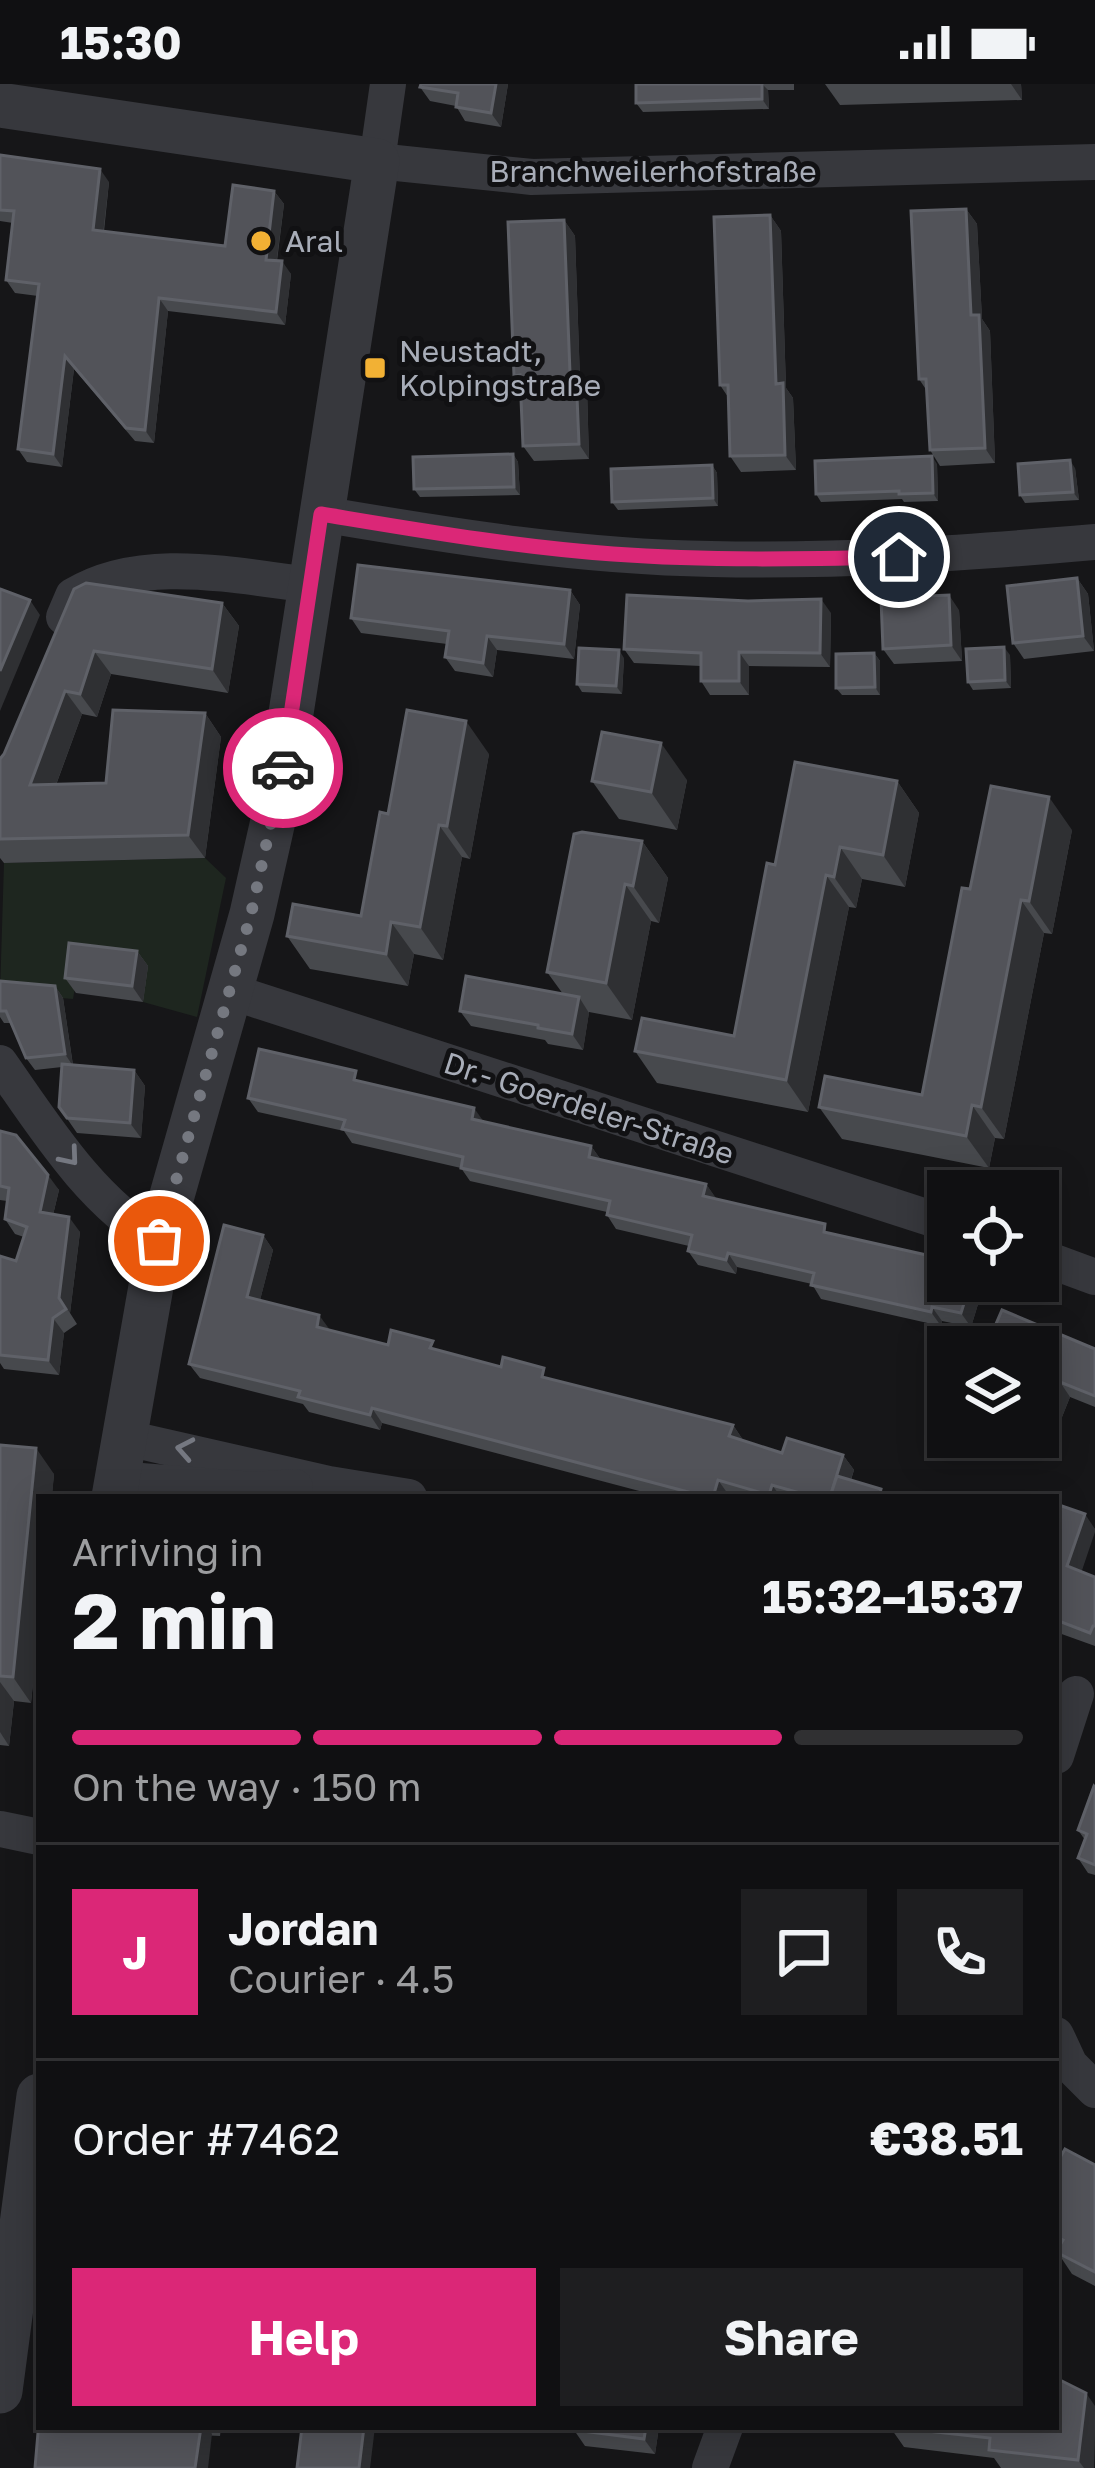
<!DOCTYPE html>
<meta charset="utf-8">
<style>
body{margin:0;font-family:"Golos Text",sans-serif;background:#1e1e20;color:#f1f3f6;height:100vh;display:flex;flex-direction:column;font-size:45px;white-space:nowrap}
*{box-sizing:border-box;margin:0}
p{font-size:39px;color:#9c9d9f}
.icon{flex:none;width:66px;height:66px;fill:none;stroke:currentColor;stroke-width:2;stroke-linecap:round;stroke-linejoin:round}
.map{position:relative;flex:1;overflow:hidden}
.panel{position:absolute;left:36px;top:1410px;width:1023px;height:936px;display:flex;flex-direction:column;background:#101012;border-radius:0px;box-shadow:0 6px 30px #0003,0 0 0 3px #303032}
.panel>*{flex:none}
.fabs{position:absolute;left:927px;top:1086px;display:grid;gap:24px}
.fabs a{display:grid;place-items:center;width:132px;height:132px;border-radius:0px;background:#101012;box-shadow:0 6px 30px #0003,0 0 0 3px #303032;font-size:60px}
.pin{position:absolute;display:grid;place-items:center;width:102px;height:102px;color:#fff;margin:-51px;border:6px solid #fff;border-radius:50%;box-shadow:0 3px 12px #0007}
.courier{position:absolute;display:grid;place-items:center;width:120px;height:120px;margin:-60px;border:9px solid #db2777;border-radius:50%;background:#fff;color:#222;box-shadow:0 3px 15px #0007}
.head em{font-style:normal;font-weight:700}
.head div{display:flex;flex-direction:column-reverse}
.head{display:flex;align-items:center;justify-content:space-between;height:204px;padding:0 36px}
h1{font-size:78px;font-weight:700;line-height:90px}
.bar{display:grid;grid-template-columns:repeat(4,1fr);gap:18px 12px;align-content:center;height:144px;padding:0 36px}
.bar i{height:15px;border-radius:9px;background:#303032}
.bar .current{background:#db2777}
.bar p{grid-column:span 4}
.line{display:flex;align-items:center;gap:30px;padding:0 36px;border-top:3px solid #303032}
.line div{flex:1}
.round{display:grid;place-items:center;flex:none;width:126px;height:126px;border-radius:0px;background:#1e1e20}
.primary-button{display:flex;gap:24px;margin-top:auto;padding:24px 36px}
.primary-button a{flex:1;height:138px;border-radius:0px;background:#db2777;color:#fff;font-size:48px;font-weight:700;line-height:138px;text-align:center}
.primary-button a+a{background:#1e1e20;color:#f1f3f6}
.status{display:flex;justify-content:space-between;align-items:center;height:84px;padding:0 60px;background:#101012;direction:ltr}
.status svg{height:33px;fill:currentColor}
.map>svg:first-child{display:block}
</style>
<div class="status"><b>15:30</b><svg viewBox="0 0 49 12"><path d="M0 12V9h3v3zM5 12V6h3v6zM10 12V3h3v9zM15 12V0h3v12zM26 1h20v11H26zM47 4h2v5h-2z"/></svg></div>
<div class="map">
<svg width="1095" height="2384" viewBox="0 0 1095 2384">
<rect width="100%" height="100%" fill="#161618"/>
<polygon fill="#1e261f" points="205,774 226,794 197,933 143,918 147,882 80,875 73,915 0,909 4,779"/>
<g fill="none" stroke-linecap="round" stroke-linejoin="round">
<g stroke="#37383d" stroke-width="36">
<polyline points="388,0 377,77 532,93 1095,78"/>
<path d="M321 430C450 452 580 473 711 475 840 478 967 469 1095 458"/>
<path d="M64 533 73 512C142 470 234 492 311 501"/>
<polyline points="229,907 948,1140"/>
<path d="M0 979C45 1043 91 1118 159 1157"/>
<polyline points="1038,1172 1095,1193"/>
<polyline points="122,1353 329,1400 409,1413"/>
<polyline points="116,1395 254,1406 295,1403"/>
<polyline points="1056,1672 1076,1610"/>
<polyline points="0,1745 39,1753"/>
<polyline points="1056,1951 1070,1981 1095,2006"/>
<polyline points="710,2384 725,2343"/>
</g>
<g stroke="#37383d" stroke-width="45">
<polyline points="0,21 377,77 277,719 252,830 159,1157 114,1413"/>
<polyline points="0,2307 39,2012"/>
</g>
</g>
<g fill="#47494d">
<polygon points="508,0 501,43 465,37 456,22 430,17 420,3"/>
<polygon points="636,0 794,0 794,6 768,6 769,25 643,28 636,19"/>
<polygon points="825,0 1021,0 1022,16 840,21"/>
<polygon points="0,71 109,98 104,147 225,162 274,107 284,120 277,177 291,190 285,241 168,227 154,359 135,357 74,285 62,383 27,378 18,365 38,212 15,209 6,196 13,139 0,137"/>
<polygon points="966,125 977,140 982,235 990,247 995,379 940,382 930,366 927,307 919,295"/>
<polygon points="770,131 781,147 786,304 793,314 796,386 741,388 730,372 728,313 720,301"/>
<polygon points="564,136 575,152 580,296 587,305 589,375 534,377 523,362 521,302 514,292"/>
<polygon points="513,370 518,378 520,411 420,413 414,405"/>
<polygon points="937,380 938,417 904,418 902,415 821,418 816,410"/>
<polygon points="712,381 717,389 718,422 618,426 612,418"/>
<polygon points="1075,384 1079,416 1025,419 1020,411"/>
<polygon points="1077,494 1088,510 1094,567 1024,575 1013,559"/>
<polygon points="74,505 222,519 239,542 228,609 111,590 97,633 82,630 56,701 106,699 205,629 221,653 205,774 4,779 0,774 0,675 4,670"/>
<polygon points="570,506 580,521 574,575 497,566 493,593 455,587 445,573 447,560 361,549 351,534"/>
<polygon points="959,526 962,577 894,580 883,565"/>
<polygon points="831,529 830,583 749,582 749,611 710,611 701,597 701,582 634,579 624,565"/>
<polygon points="874,569 880,577 880,611 842,611 836,604"/>
<polygon points="1010,571 1011,604 973,606 968,598"/>
<polygon points="624,574 622,610 582,608 577,600"/>
<polygon points="489,670 470,775 462,773 443,876 414,870 408,902 310,885 287,852 361,832 388,730"/>
<polygon points="687,696 677,746 619,735 592,697"/>
<polygon points="897,697 919,729 905,803 862,795 856,824 849,823 808,1028 657,999 635,967 734,952 775,781"/>
<polygon points="1072,746 1052,850 1044,849 1004,1055 995,1054 989,1084 842,1055 819,1023 922,1011 970,805"/>
<polygon points="642,757 668,794 659,839 651,837 632,936 589,928 583,966 548,960 545,956 471,942 460,927 563,910 547,888"/>
<polygon points="137,867 148,882 143,918 76,909 65,894"/>
<polygon points="0,897 55,902 63,914 73,981 134,986 145,1002 141,1054 77,1049 59,1023 62,983 35,986 26,974 11,939 4,939 0,933"/>
<polygon points="363,998 484,1038 591,1062 601,1076 706,1100 716,1115 832,1150 944,1175 948,1182 948,1197 983,1204 971,1243 942,1237 941,1242 821,1215 812,1200 737,1183 736,1190 698,1181 688,1167 689,1162 616,1145 607,1131 607,1128 470,1097 461,1084 352,1059 344,1047 258,1028 248,1014"/>
<polygon points="0,1047 59,1106 53,1131 80,1148 70,1229 77,1240 64,1249 59,1291 4,1285 0,1279 0,1172 16,1177 24,1153 15,1150 5,1135 7,1117 0,1116"/>
<polygon points="263,1151 273,1166 260,1216 330,1246 388,1261 440,1267 733,1341 743,1356 782,1369 843,1371 854,1386 851,1396 881,1405 886,1413 737,1413 728,1410 727,1413 662,1413 382,1339 380,1346 309,1328 303,1320 200,1294 189,1280"/>
<polygon points="1038,1263 1095,1265 1095,1323 1070,1313 1062,1333 1038,1323"/>
<polygon points="0,1361 54,1390 31,1619 14,1617 9,1662 0,1661"/>
<polygon points="1056,1420 1095,1445 1081,1488 1095,1493 1095,1562 1056,1548"/>
<polygon points="1095,1703 1095,1791 1088,1789 1078,1774 1085,1756 1078,1746"/>
<polygon points="1056,2069 1095,2081 1095,2202 1072,2190 1056,2166"/>
<polygon points="1095,2322 1094,2384 1001,2384 994,2374 904,2363 890,2343"/>
<polygon points="39,2343 221,2343 220,2352"/>
<polygon points="574,2343 659,2343 655,2370 585,2362 574,2346"/>
</g>
<g fill="#2f3033">
<polygon points="496,0 508,0 501,43 491,29"/>
<polygon points="762,0 768,6 769,25 762,15"/>
<polygon points="1011,0 1021,0 1022,16"/>
<polygon points="100,85 109,98 102,159 93,146"/>
<polygon points="274,107 284,120 275,189 266,176"/>
<polygon points="966,125 977,140 982,235 990,247 995,379 985,364 971,231"/>
<polygon points="770,131 781,147 786,304 793,314 796,386 785,371 776,300"/>
<polygon points="564,136 575,152 580,296 587,305 589,375 579,360 570,289"/>
<polygon points="282,177 291,190 285,241 276,228"/>
<polygon points="159,214 168,227 154,359 145,346"/>
<polygon points="65,272 74,285 62,383 53,370"/>
<polygon points="513,370 518,378 520,411 514,403"/>
<polygon points="932,372 937,380 938,417 933,409"/>
<polygon points="1070,376 1075,384 1079,416 1073,408"/>
<polygon points="712,381 717,389 718,422 713,414"/>
<polygon points="1077,494 1088,510 1094,567 1083,552"/>
<polygon points="570,506 580,521 574,575 564,560"/>
<polygon points="949,511 959,526 962,577 951,561"/>
<polygon points="821,515 831,529 830,583 820,569"/>
<polygon points="30,516 40,531 0,627 0,587"/>
<polygon points="222,519 239,542 228,609 212,585"/>
<polygon points="487,552 497,566 493,593 483,579"/>
<polygon points="1004,563 1010,571 1011,604 1005,596"/>
<polygon points="619,566 624,574 622,610 616,602"/>
<polygon points="94,567 111,590 97,633 80,610"/>
<polygon points="739,568 749,582 749,611 739,597"/>
<polygon points="874,569 880,577 880,611 875,603"/>
<polygon points="65,607 82,630 47,725 30,701"/>
<polygon points="205,629 221,653 205,774 188,751"/>
<polygon points="466,637 489,670 470,775 447,742"/>
<polygon points="661,659 687,696 677,746 651,708"/>
<polygon points="897,697 919,729 905,803 883,771"/>
<polygon points="1049,713 1072,746 1052,850 1029,817"/>
<polygon points="439,741 462,773 443,876 420,843"/>
<polygon points="642,757 668,794 659,839 633,802"/>
<polygon points="840,763 862,795 856,824 834,793"/>
<polygon points="826,791 849,823 808,1028 786,996"/>
<polygon points="625,800 651,837 632,936 606,899"/>
<polygon points="1021,816 1044,849 1004,1055 981,1023"/>
<polygon points="391,838 414,870 408,902 386,870"/>
<polygon points="137,867 148,882 143,918 132,902"/>
<polygon points="55,902 63,914 73,982 65,970"/>
<polygon points="579,913 589,929 583,966 572,950"/>
<polygon points="134,986 145,1002 141,1054 130,1039"/>
<polygon points="972,1021 995,1054 989,1084 966,1052"/>
<polygon points="474,1024 484,1038 472,1035"/>
<polygon points="591,1062 601,1076 589,1073"/>
<polygon points="48,1091 59,1106 50,1143 40,1128"/>
<polygon points="706,1100 716,1114 713,1126 703,1112"/>
<polygon points="69,1133 80,1148 70,1229 59,1214"/>
<polygon points="263,1151 273,1166 257,1228 247,1213"/>
<polygon points="728,1169 737,1183 736,1190 726,1176"/>
<polygon points="971,1197 978,1197 983,1204 971,1243 961,1229"/>
<polygon points="932,1223 942,1237 941,1242 931,1228"/>
<polygon points="319,1231 330,1246 317,1243"/>
<polygon points="53,1234 64,1249 59,1291 48,1276"/>
<polygon points="1060,1298 1070,1313 1062,1333 1051,1317"/>
<polygon points="372,1324 382,1339 380,1346 370,1331"/>
<polygon points="733,1341 743,1356 729,1352"/>
<polygon points="36,1364 54,1390 52,1413 39,1413 39,1541 31,1619 13,1593"/>
<polygon points="843,1371 854,1386 845,1413 830,1413"/>
<polygon points="718,1396 728,1410 727,1413 713,1413"/>
<polygon points="772,1401 781,1413 771,1413 769,1411"/>
<polygon points="1085,1430 1095,1445 1095,1448 1078,1498 1067,1482"/>
<polygon points="0,1598 14,1617 9,1662 0,1648"/>
<polygon points="1086,2309 1095,2322 1094,2384 1084,2384 1078,2376"/>
<polygon points="201,2343 207,2343 212,2350 208,2384 195,2384"/>
<polygon points="364,2343 375,2343 370,2384 359,2384"/>
<polygon points="646,2343 659,2343 655,2370 644,2355"/>
</g>
<g fill="#525359" stroke="#5f6168" stroke-width="3">
<polygon points="421,0 496,0 491,29 456,23 458,9 420,3"/>
<polygon points="636,0 762,0 762,15 636,19"/>
<polygon points="0,71 100,85 93,146 225,162 233,101 274,107 266,176 282,177 276,228 159,214 145,346 126,344 65,272 53,370 18,365 39,200 6,196 14,127 0,126"/>
<polygon points="966,125 971,231 979,231 985,364 930,366 926,295 919,295 911,127"/>
<polygon points="770,131 776,300 783,299 785,371 730,372 728,301 720,301 714,133"/>
<polygon points="564,136 570,289 576,289 579,360 523,362 520,291 514,292 508,138"/>
<polygon points="513,370 514,403 414,405 413,373"/>
<polygon points="932,372 933,409 899,410 899,407 816,410 815,377"/>
<polygon points="1070,376 1073,408 1020,411 1018,380"/>
<polygon points="712,381 713,414 612,418 611,385"/>
<polygon points="358,481 570,506 564,560 487,552 483,579 445,573 449,547 351,534"/>
<polygon points="1077,494 1083,552 1013,559 1007,502"/>
<polygon points="86,499 222,519 212,585 94,567 80,610 65,607 30,701 106,699 113,626 205,629 188,751 0,755 0,675 4,670 74,505"/>
<polygon points="0,505 30,516 0,587"/>
<polygon points="627,511 748,517 821,515 820,569 739,568 739,597 701,597 701,569 624,565"/>
<polygon points="949,511 951,561 883,565 881,514"/>
<polygon points="1004,563 1005,596 968,598 966,565"/>
<polygon points="579,564 619,566 616,602 577,600"/>
<polygon points="874,569 875,603 836,604 836,570"/>
<polygon points="407,626 466,637 447,742 439,741 420,843 391,838 386,870 287,852 293,820 361,832 380,728 388,730"/>
<polygon points="602,648 661,659 651,708 592,697"/>
<polygon points="795,678 897,697 883,771 840,763 834,793 826,791 786,996 635,967 642,934 734,952 767,779 775,781"/>
<polygon points="991,702 1049,713 1029,817 1021,816 981,1023 972,1021 966,1052 819,1023 825,992 922,1011 962,804 970,805"/>
<polygon points="582,748 642,757 633,802 625,800 606,899 547,888 574,750"/>
<polygon points="69,859 137,867 132,902 65,894"/>
<polygon points="466,892 579,913 572,950 538,944 538,941 460,927"/>
<polygon points="0,897 55,902 65,970 26,974 6,927 0,927"/>
<polygon points="259,965 356,987 354,996 474,1024 472,1035 591,1062 589,1073 706,1100 703,1112 825,1140 824,1148 944,1175 942,1183 948,1184 948,1197 971,1197 961,1229 932,1223 931,1228 811,1201 814,1189 728,1169 726,1176 688,1167 692,1151 607,1131 610,1117 461,1084 463,1073 342,1045 345,1036 248,1014"/>
<polygon points="62,980 134,986 130,1039 67,1034 59,1023"/>
<polygon points="0,1047 16,1051 48,1091 40,1128 69,1133 59,1214 66,1225 53,1234 48,1276 0,1271 0,1172 16,1177 27,1143 5,1135 9,1104 0,1102"/>
<polygon points="224,1141 263,1151 247,1213 319,1231 317,1243 388,1261 391,1246 433,1257 430,1264 501,1283 503,1273 544,1284 542,1293 733,1341 729,1352 782,1369 787,1354 843,1371 830,1413 814,1413 772,1401 769,1411 718,1396 713,1413 707,1413 372,1324 370,1331 298,1313 300,1307 189,1280"/>
<polygon points="1002,1226 1095,1265 1095,1312 1060,1298 1051,1317 1038,1312 1038,1263 986,1263"/>
<polygon points="0,1361 36,1364 13,1593 0,1592"/>
<polygon points="837,1392 881,1405 879,1413 830,1413"/>
<polygon points="1056,1420 1085,1430 1067,1482 1095,1493 1095,1542 1093,1542 1090,1549 1056,1536"/>
<polygon points="1094,1702 1095,1703 1095,1781 1078,1774 1087,1750 1078,1746"/>
<polygon points="1065,2065 1095,2081 1095,2188 1056,2168 1063,2156 1056,2152 1056,2069 1061,2072"/>
<polygon points="1056,2294 1086,2309 1078,2376 989,2366 990,2354 891,2343 1056,2343"/>
<polygon points="39,2337 39,2343 201,2343 195,2384 35,2384"/>
<polygon points="302,2343 364,2343 359,2384 297,2384"/>
<polygon points="574,2343 646,2343 644,2355 574,2346"/>
</g>
<defs><path id="oneway-chevron" d="M-2-3.5L2.5 0L-2 3.5" fill="none" stroke-width="1.6" stroke-linecap="round" stroke-linejoin="round" transform="scale(3)"/></defs>
<g stroke="#757881">
<use href="#oneway-chevron" transform="translate(70 1073) rotate(50)"/>
<use href="#oneway-chevron" transform="translate(185 1365) rotate(-169)"/>
</g>
<g fill="none" stroke-linecap="round" stroke-linejoin="round">
<polyline stroke="#757880" stroke-width="12" stroke-dasharray="0 21.6" points="159,1157 251,830 283,684"/>
<path stroke="#db2777" stroke-width="15" d="M283 684 321 430C418 446 515 463 613 470 709 477 804 475 899 473"/>
</g>
<g fill="#f2b134" stroke="#111113" stroke-width="4.5">
<circle cx="261" cy="157" r="12"/>
<rect x="363" y="272" width="24" height="24" rx="6"/>
</g>
<g text-anchor="middle" dominant-baseline="central" stroke-width="10" stroke-linejoin="round" paint-order="stroke">
<g font-size="30" fill="#a8adb8" stroke="#111113">
<text x="653" y="87">Branchweilerhofstraße</text>
<text transform="translate(589 1024) rotate(18)">Dr.- Goerdeler-Straße</text>
</g>
<g font-size="30" fill="#a8adb8" stroke="#111113" text-anchor="start">
<text x="285" y="157">Aral</text>
<text x="399" y="267">Neustadt,<tspan x="399" dy="34">Kolpingstraße</tspan></text>
</g>
</g>
</svg>
<div class="fabs">
<a><svg class="icon" aria-label="locate" viewBox="0 0 24 24"><circle cx="12" cy="12" r="6"/><path d="M12 2v4M12 18v4M2 12h4M18 12h4"/></svg></a>
<a><svg class="icon" aria-label="layers" viewBox="0 0 24 24"><path d="M12 4l9 5-9 5-9-5zM3 14l9 5 9-5"/></svg></a>
</div>
<div class="pin" style="left:159px;top:1157px;background:#ea580c"><svg class="icon" aria-label="bag" viewBox="0 0 24 24"><path d="M5 8h14l-1 12H6zM9 8a3 3 0 0 1 6 0"/></svg></div>
<div class="pin" style="left:899px;top:473px;background:#1f2937"><svg class="icon" aria-label="home" viewBox="0 0 24 24"><path d="M3 11l9-7 9 7M6 9v11h12V9"/></svg></div>
<div class="courier" style="left:283px;top:684px"><svg class="icon" aria-label="car" viewBox="0 0 24 24"><path d="M5 17H2v-5l4-1 3-4h7l3 4 3 1v5h-3M9 17h6M6 11h13"/><circle cx="7" cy="17" r="2"/><circle cx="17" cy="17" r="2"/></svg></div>
<section class="panel">
<div class="head"><div><h1>2 min</h1><p>Arriving in</p></div><em>15:32–15:37</em></div>
<div class="bar"><i class="current"></i><i class="current"></i><i class="current"></i><i></i><p>On the way · 150 m</p></div>
<div class="line" style="height:216px"><b class="round" style="background:#db2777;color:#fff">J</b><div><b>Jordan</b><p>Courier · 4.5</p></div><a class="round"><svg class="icon" aria-label="chat" viewBox="0 0 24 24"><path d="M4 5h16v11H9l-5 4z"/></svg></a><a class="round"><svg class="icon" aria-label="phone" viewBox="0 0 24 24"><path d="M5 4h4l2 5-3 2q2 4 5 5l2-3 5 2v4C11 20 4 13 5 4z"/></svg></a></div>
<div class="line" style="height:156px"><div>Order #7462</div><b>€38.51</b></div>
<div class="primary-button"><a>Help</a><a>Share</a></div>
</section>
</div>
